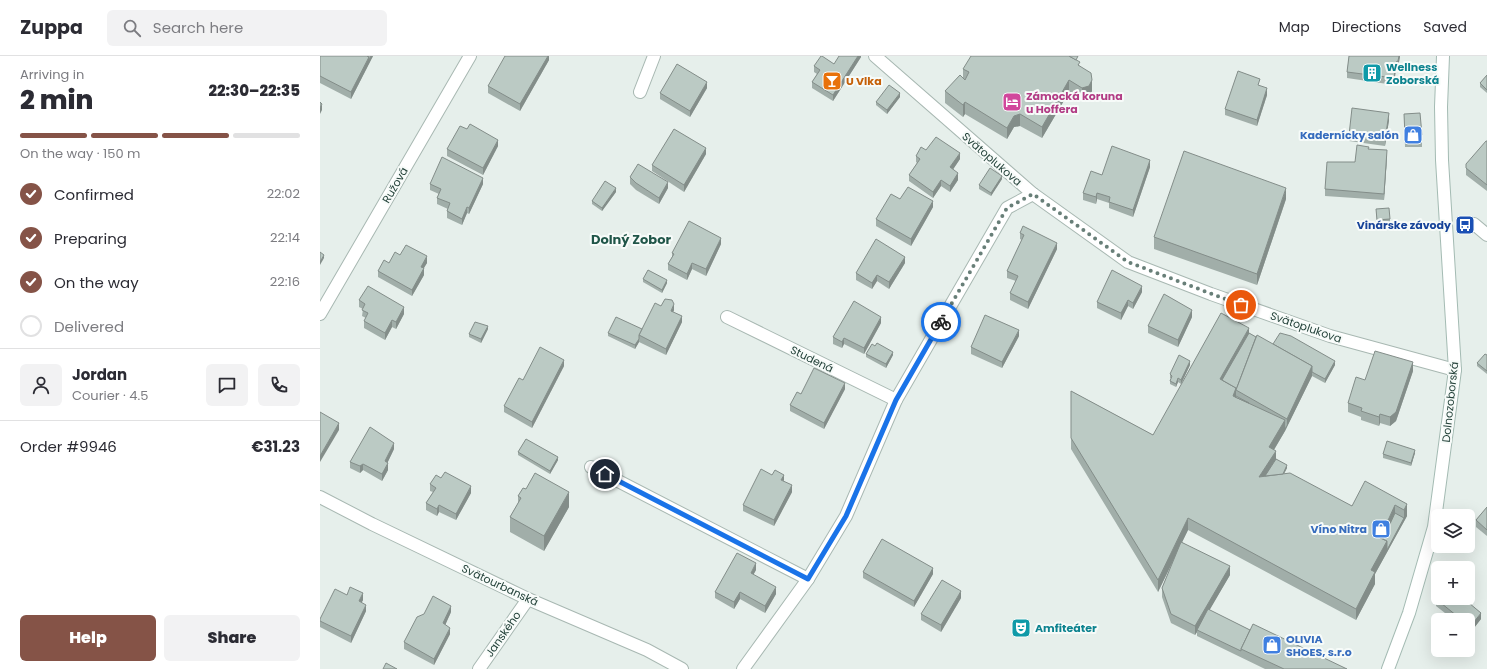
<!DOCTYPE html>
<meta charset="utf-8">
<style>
body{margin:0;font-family:Poppins,sans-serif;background:#f2f2f3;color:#2b2b33;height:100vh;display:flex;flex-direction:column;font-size:15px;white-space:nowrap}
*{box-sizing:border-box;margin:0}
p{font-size:13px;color:#7c7c81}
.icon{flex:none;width:22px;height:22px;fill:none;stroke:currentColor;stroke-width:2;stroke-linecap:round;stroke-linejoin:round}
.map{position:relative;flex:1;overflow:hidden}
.details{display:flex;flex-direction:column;background:#fff;width:320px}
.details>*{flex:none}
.controls{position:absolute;left:1111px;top:453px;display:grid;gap:8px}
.controls a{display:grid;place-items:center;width:44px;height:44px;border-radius:6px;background:#fff;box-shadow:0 4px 16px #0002;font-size:20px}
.pin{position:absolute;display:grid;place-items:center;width:34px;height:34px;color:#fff;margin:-17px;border:2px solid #fff;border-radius:50%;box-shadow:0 1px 4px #0007}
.courier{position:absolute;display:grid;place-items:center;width:40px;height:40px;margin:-20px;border:3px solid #1a73e8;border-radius:50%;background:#fff;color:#222;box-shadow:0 1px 5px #0007}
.overview em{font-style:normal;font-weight:800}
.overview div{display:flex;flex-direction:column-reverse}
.overview{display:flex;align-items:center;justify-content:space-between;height:68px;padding:0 20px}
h1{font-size:26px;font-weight:800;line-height:30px}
.bar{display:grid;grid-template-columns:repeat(4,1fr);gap:6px 4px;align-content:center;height:48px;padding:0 20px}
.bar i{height:5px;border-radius:3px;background:#e1e1e2}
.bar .on{background:#855347}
.bar p{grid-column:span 4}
.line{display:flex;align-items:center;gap:10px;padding:0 20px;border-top:1px solid #e1e1e2}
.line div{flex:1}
.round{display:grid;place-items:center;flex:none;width:42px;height:42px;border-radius:6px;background:#f2f2f3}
ol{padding:0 20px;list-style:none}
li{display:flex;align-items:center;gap:12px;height:44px}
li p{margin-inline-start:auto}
li .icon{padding:4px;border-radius:50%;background:#855347;color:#fff;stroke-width:4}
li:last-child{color:#7c7c81}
li i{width:22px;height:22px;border:2px solid #e1e1e2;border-radius:50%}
.primary-button{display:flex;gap:8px;margin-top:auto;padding:8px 20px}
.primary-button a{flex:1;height:46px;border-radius:6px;background:#855347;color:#fff;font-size:16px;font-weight:800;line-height:46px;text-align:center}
.primary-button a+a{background:#f2f2f3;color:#2b2b33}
header{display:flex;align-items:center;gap:24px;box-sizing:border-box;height:56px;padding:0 20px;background:#fff;border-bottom:1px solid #e1e1e2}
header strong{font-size:19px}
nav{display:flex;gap:22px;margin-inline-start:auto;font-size:14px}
.search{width:280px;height:36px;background:#f2f2f3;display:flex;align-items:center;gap:10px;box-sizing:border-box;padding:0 14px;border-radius:6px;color:#7c7c81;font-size:15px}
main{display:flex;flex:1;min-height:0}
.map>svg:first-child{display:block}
</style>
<header>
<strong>Zuppa</strong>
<div class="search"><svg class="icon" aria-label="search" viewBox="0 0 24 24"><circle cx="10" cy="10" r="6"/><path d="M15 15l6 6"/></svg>Search here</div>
<nav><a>Map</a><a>Directions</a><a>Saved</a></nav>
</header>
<main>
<section class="details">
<div class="overview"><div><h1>2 min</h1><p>Arriving in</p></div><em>22:30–22:35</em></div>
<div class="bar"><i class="on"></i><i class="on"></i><i class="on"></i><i></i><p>On the way · 150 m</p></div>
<ol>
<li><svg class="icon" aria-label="check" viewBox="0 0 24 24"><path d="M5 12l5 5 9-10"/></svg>Confirmed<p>22:02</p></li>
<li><svg class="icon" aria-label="check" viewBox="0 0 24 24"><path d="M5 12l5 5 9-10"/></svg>Preparing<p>22:14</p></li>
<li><svg class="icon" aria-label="check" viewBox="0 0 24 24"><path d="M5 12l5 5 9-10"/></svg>On the way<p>22:16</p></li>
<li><i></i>Delivered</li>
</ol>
<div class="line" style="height:72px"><a class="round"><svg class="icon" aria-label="person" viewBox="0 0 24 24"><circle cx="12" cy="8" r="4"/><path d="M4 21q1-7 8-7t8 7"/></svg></a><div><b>Jordan</b><p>Courier · 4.5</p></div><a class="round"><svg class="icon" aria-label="chat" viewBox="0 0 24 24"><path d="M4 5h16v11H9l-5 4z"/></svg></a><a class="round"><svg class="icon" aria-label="phone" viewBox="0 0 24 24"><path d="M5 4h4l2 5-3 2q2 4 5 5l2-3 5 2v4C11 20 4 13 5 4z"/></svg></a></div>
<div class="line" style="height:52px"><div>Order #9946</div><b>€31.23</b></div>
<div class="primary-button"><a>Help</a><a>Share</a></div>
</section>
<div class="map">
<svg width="1167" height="613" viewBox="0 0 1167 613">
<rect width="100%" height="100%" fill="#e6efeb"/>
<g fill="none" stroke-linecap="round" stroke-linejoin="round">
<defs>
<g id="street">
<polyline points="555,0 713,138 808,206 891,238 1010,280 1135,314"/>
<polyline points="320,36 334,0"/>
<polyline points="1154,168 1167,179"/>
<polyline points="0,258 150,0"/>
<polyline points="407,261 576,344"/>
<polyline points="271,411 488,523"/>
<polyline points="0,441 52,468 208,543 327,594 362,613"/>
<polyline points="159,613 208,543"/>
<polyline points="423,613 488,523 526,460 576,344 687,152 713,138"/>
</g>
<polyline id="secondary" points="1068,613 1089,557 1114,471 1135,314 1122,104 1121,51 1123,0"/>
</defs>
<use href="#street" stroke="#a8b8b2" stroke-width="14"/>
<use href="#secondary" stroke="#a4bbb3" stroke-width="14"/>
<use href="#street" stroke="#fff" stroke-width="12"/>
<use href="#secondary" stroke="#fff" stroke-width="12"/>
</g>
<g fill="#a1aea9">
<polygon points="53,0 31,43 0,27 0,1"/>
<polygon points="229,0 229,4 200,55 168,37 168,30"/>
<polygon points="541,0 541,1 513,45 492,32 492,26 497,18 494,16 494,10 514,8"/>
<polygon points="1029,0 1080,0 1078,12 1076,12 1074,29 1027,22 1027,16"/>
<polygon points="757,5 772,35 769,41 762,43 749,36 722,82 700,70 694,71 687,83 645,58 643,61 625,47 625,35 643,23 643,13"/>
<polygon points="1167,19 1167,37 1160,31 1160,27"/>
<polygon points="940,30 947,39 937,70 905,59 905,53"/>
<polygon points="387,32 370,61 340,43 340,37"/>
<polygon points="580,41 567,58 556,49 556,46"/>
<polygon points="1084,58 1102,79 1102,91 1085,91"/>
<polygon points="1069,64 1065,90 1029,85 1029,79"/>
<polygon points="1167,85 1167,135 1146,119 1146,112"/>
<polygon points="178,90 163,119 127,100 127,93"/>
<polygon points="1049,93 1067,101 1064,144 1005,140 1005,133"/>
<polygon points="606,94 640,103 633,113 638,124 630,136 621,130 613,142 589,125 589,119 597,107 596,106 596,100"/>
<polygon points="386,98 364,136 332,115 332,109"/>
<polygon points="830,111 813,161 789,152 789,147 777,143 776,148 763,144 763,137 782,119"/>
<polygon points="310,121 348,132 339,148 316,134 310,128"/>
<polygon points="682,123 671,140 659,133 659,129"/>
<polygon points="110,128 163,128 149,158 147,157 142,169 127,162 127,155 128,153 117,148 117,142 119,138 110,134"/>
<polygon points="296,136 282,155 272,148 272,145"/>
<polygon points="580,143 613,151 591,190 556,170 556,163"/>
<polygon points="966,143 937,229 834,193 834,181"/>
<polygon points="1056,153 1070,163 1070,167 1057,167"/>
<polygon points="700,177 737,193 708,253 690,244 690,237 696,225 687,222 687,215 702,184 700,183"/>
<polygon points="401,188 386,220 372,213 367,224 348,214 348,208 352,201 352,197"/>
<polygon points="80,199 107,207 103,212 104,219 92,240 58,221 58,215"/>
<polygon points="585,207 569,233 557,225 552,233 536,224 536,217"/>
<polygon points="323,223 347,227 342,237 323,226"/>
<polygon points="822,236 813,253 808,250 801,264 777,252 777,246"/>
<polygon points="39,244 84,258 76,273 72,271 65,284 44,272 44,265 46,262 42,260 43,253 39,251"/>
<polygon points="341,250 354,254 353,256 362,266 346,299 319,286 315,293 288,280 288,277 322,273"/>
<polygon points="872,261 858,291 828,277 828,270"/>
<polygon points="561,267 544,298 524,288 522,292 513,288 513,281"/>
<polygon points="168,273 161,287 149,281 149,278"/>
<polygon points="929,277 936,281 953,288 1015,309 1005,327 992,320 965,375 954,394 956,403 967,412 964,418 1032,450 1087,448 1087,460 1055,518 1055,528 1036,564 868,474 862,486 910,519 889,554 930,574 1027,613 945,613 877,580 877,576 875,579 851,567 842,541 842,532 853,505 838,536 751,393 751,335 833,379"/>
<polygon points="699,280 682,312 651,298 651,291"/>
<polygon points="546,298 573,299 566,312 546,301"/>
<polygon points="1167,299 1167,318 1157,310 1157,307"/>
<polygon points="870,309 861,328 858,326 856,331 850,328 850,325 851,322 850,322 850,318"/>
<polygon points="244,310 212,372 184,356 184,350 203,324"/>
<polygon points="1093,315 1076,365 1070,370 1060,367 1059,370 1041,364 1041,361 1028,356 1028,347 1045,324"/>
<polygon points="525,333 504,373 470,355 470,349 481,338"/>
<polygon points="74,393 67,407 68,414 62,425 43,414 40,417 30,412 30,406"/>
<polygon points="198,396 238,404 230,418 198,399"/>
<polygon points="1095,397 1091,410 1063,402 1063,398"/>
<polygon points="121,422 151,437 136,464 119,456 117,460 106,454 106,447 113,436 110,435 110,428"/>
<polygon points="464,425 472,436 454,470 423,455 423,449"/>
<polygon points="206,433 249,451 224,495 190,476 190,461 198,447 198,440"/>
<polygon points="1167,451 1167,480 1156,471 1156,464"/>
<polygon points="436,514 433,519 456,538 445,557 420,543 414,553 395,542 395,536"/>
<polygon points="543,516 613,518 594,551 543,522"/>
<polygon points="27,539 43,544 41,547 46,555 31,587 0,571 0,563"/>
<polygon points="641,542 621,576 601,564 601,558"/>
<polygon points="1116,543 1161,563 1150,577 1148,575 1148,564 1134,564 1116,550"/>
<polygon points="131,556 125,569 130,578 114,609 84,593 84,586"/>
</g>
<g fill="#838d89">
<polygon points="51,0 53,0 31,43 31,36 49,1"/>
<polygon points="228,0 229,0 229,4 200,55 200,48"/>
<polygon points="538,0 541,0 541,1 513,45 513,39"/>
<polygon points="1079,0 1080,0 1078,12 1078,5"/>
<polygon points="1076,6 1076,12 1074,29 1074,22"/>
<polygon points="749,24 749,36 722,82 722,71"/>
<polygon points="772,24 772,35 769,41 762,43 762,32"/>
<polygon points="387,26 387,32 370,61 370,55"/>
<polygon points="947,32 947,39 937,70 937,64"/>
<polygon points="580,37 580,41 567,58 567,54"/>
<polygon points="645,46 645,58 643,61 643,49"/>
<polygon points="2,48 2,54 0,58 0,52"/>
<polygon points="1069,57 1069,64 1065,90 1065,84"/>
<polygon points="700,58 700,70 694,71 687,83 687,72 694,60"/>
<polygon points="178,84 178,90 163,119 163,112"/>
<polygon points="386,92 386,98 364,136 364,129"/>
<polygon points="1067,94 1067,101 1064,144 1064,138"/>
<polygon points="640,97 640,103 630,118 630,111"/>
<polygon points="830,104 830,111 813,161 813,154"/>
<polygon points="638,117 638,124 630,136 630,130"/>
<polygon points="682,120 682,123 671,140 671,137"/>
<polygon points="163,122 163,128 149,158 149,152"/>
<polygon points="621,124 621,130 613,142 613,136"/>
<polygon points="348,126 348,132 339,148 339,142"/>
<polygon points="296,132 296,136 282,155 282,152"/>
<polygon points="966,132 966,143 937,229 937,218"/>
<polygon points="777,137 777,143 776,148 776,141"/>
<polygon points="613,145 613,151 591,190 591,183"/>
<polygon points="147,151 147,157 142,169 142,163"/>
<polygon points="401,182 401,188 386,220 386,213"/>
<polygon points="737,187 737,193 708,253 708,246"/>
<polygon points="4,199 4,202 0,209 0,206"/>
<polygon points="107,200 107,207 101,217 101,211"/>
<polygon points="585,201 585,207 569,233 569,226"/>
<polygon points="372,207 372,213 367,224 367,218"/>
<polygon points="104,212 104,219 92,240 92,234"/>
<polygon points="557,219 557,225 552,233 552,227"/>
<polygon points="347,224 347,227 342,237 342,234"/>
<polygon points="822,230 822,236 813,253 813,247"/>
<polygon points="808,244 808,250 801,264 801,257"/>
<polygon points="354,248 354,254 351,261 351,255"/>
<polygon points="84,251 84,258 76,273 76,266"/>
<polygon points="872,254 872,261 858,291 858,284"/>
<polygon points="362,260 362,266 346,299 346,293"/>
<polygon points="561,261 561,267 544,298 544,292"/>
<polygon points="72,264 72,271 65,284 65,277"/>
<polygon points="168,270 168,273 161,287 161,283"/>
<polygon points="929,272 929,284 903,329 900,323"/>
<polygon points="699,274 699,280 682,312 682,306"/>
<polygon points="524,282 524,288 522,292 522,286"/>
<polygon points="319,283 319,286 315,293 315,289"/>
<polygon points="573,296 573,299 566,312 566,308"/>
<polygon points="244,304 244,310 212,372 212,366"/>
<polygon points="870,305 870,309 861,328 861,324"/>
<polygon points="1015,305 1015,309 1005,327 1005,323"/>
<polygon points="1093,306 1093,315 1076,365 1070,370 1070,361"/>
<polygon points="992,310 992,320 965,375 949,402 949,391 965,364 965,372 967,369 967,363"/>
<polygon points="858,322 858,326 856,331 856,328"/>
<polygon points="525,327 525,333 504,373 504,367"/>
<polygon points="916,332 916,343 913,340"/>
<polygon points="1060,358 1060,367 1059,370 1059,361"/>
<polygon points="19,367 19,374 0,406 0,400"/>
<polygon points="74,387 74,393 65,412 65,405"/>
<polygon points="1095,394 1095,397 1091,410 1091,407"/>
<polygon points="956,395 956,406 941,429 939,421"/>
<polygon points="238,401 238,404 230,418 230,415"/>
<polygon points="68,407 68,414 62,425 62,418"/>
<polygon points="43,408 43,414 40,417 40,410"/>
<polygon points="967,409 967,412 961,423 961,420"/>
<polygon points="464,419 464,425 461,424"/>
<polygon points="472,429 472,436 454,470 454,464"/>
<polygon points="151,430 151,437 136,464 136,458"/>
<polygon points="249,436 249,451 224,495 224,480"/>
<polygon points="1087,448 1087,460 1055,518 1055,528 1036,564 1036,553 1051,514 1067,485 1084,462 1084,454"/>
<polygon points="119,449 119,456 117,460 117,453"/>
<polygon points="1075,449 1075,461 1061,490 1060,482"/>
<polygon points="868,462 868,474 838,536 838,524"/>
<polygon points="436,507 436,514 431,523 431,517"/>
<polygon points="910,510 910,519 878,574 877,574 877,576 875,579 875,570"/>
<polygon points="613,512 613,518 594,551 594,545"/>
<polygon points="456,531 456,538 445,557 445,550"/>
<polygon points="641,535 641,542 621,576 621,569"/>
<polygon points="420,536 420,543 414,553 414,546"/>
<polygon points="43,537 43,544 39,552 39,545"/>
<polygon points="46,549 46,555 31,587 31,580"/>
<polygon points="131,550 131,556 123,574 123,567"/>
<polygon points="1161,557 1161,563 1150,577 1150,571"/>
<polygon points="130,572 130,578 114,609 114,603"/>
</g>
<g fill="#bbcac4" stroke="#838d89">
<polygon points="0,0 47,0 49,1 31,36 0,20"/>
<polygon points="47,0 51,0 49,4 49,1"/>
<polygon points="185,0 228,0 200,48 168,30"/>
<polygon points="501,0 502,0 514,8 519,0 538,0 513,39 492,26 500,14 494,10"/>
<polygon points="651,0 749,0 760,6 758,9 771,17 772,24 769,30 762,32 749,24 722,71 700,58 694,60 687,72 645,46 643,49 625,35 640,19 645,24 649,16 643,13"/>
<polygon points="749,0 758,0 756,4"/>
<polygon points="1029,0 1079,0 1078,5 1076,6 1074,22 1027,16"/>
<polygon points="357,8 387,26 370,55 340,37"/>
<polygon points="918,15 940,23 938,29 947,32 937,64 905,53"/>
<polygon points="1167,19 1167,34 1160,27"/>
<polygon points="569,29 580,37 567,54 556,46"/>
<polygon points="0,46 2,48 0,52"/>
<polygon points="1032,52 1069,57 1065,84 1029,79"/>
<polygon points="1100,57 1102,79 1085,80 1084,58"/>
<polygon points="150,68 178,84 163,112 127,93 140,70 147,73"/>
<polygon points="354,73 386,92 364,129 332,109"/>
<polygon points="616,81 640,97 630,111 638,117 630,130 621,124 613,136 589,119 600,103 596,100 601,91 606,94"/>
<polygon points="1166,85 1167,85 1167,129 1146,112 1146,108"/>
<polygon points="1037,89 1049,91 1048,93 1067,94 1064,138 1005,133 1007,106 1035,106"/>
<polygon points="792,90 830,104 813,154 789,146 790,141 777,137 776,141 763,137 771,115 782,119"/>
<polygon points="864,95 966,132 937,218 834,181"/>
<polygon points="122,101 163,122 149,152 147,151 142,163 127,155 130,147 117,142 121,133 110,128"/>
<polygon points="318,108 348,126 339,142 316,127 310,121"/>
<polygon points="670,112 682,120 671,137 659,129"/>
<polygon points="285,125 296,132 282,152 272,145"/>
<polygon points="588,131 613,145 591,183 556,163 571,138 580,143"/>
<polygon points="1069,152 1070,163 1057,164 1056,153"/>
<polygon points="369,165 401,182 386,213 372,207 367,218 348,208 354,198 352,197"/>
<polygon points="703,170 737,187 708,246 690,237 698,220 687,215 704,179 700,177"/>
<polygon points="556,183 585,201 569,226 557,219 552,227 536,217"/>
<polygon points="86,189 107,200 101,211 104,212 92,234 58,215 64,204 69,207 75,196 80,199"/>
<polygon points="0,196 4,199 0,206"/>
<polygon points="328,214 347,224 342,234 323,223"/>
<polygon points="792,214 822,230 813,247 808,244 801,257 777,246"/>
<polygon points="48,230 84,251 76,266 72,264 65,277 44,265 48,257 42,254 45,248 39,244"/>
<polygon points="844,238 872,254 858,284 828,270"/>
<polygon points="345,243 352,244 354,248 351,255 362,260 346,293 319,279 335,247 341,250"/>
<polygon points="534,245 561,261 544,292 524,282 522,286 513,281"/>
<polygon points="901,257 929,272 900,323 916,332 913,340 965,364 949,391 956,395 939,421 970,417 1032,450 1045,425 1087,448 1084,454 1075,449 1060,482 1067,485 1051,514 1055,516 1036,553 868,462 838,524 751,382 751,335 833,379"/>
<polygon points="665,259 699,274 682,306 651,291"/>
<polygon points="296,261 322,273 319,279 319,283 315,289 288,277"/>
<polygon points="155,266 168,270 161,283 149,278"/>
<polygon points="929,277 936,281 916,334 916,332 902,324"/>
<polygon points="960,277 971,280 1015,305 1005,323 992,316 992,310 953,288"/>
<polygon points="937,279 992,310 967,363 916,334"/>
<polygon points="557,287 573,296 566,308 546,298 552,288 555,290"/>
<polygon points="220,291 244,304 212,366 184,350 199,322 203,324"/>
<polygon points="1055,295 1093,306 1076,356 1070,361 1060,358 1059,361 1041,355 1042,352 1028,347 1036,321 1045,324"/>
<polygon points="1165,298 1167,299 1167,315 1157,307"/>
<polygon points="859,299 870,305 861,324 858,322 856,328 850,325 852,320 850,318"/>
<polygon points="494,312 525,327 504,367 470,349 477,336 481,338"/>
<polygon points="916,340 929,347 915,341"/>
<polygon points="0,356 19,367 0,400"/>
<polygon points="50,371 74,387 65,405 68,407 62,418 43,408 40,410 30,406"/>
<polygon points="206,383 238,401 230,415 198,396"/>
<polygon points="1067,385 1095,394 1091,407 1063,398"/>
<polygon points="956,403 967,409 963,418 945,420"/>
<polygon points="441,413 452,419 455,414 464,419 461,424 472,429 454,464 423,449"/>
<polygon points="125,416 151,430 136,458 119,449 117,453 106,447 116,432 110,428 116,419 121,422"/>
<polygon points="215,417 249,436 224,480 190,461 201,442 198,440 203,432 206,433"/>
<polygon points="1167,451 1167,474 1156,464"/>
<polygon points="1075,457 1084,462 1067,494 1067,485 1063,483"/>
<polygon points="562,483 613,512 594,545 543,516"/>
<polygon points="861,486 910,510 875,570 851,558 842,532"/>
<polygon points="417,497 436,507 431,517 456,531 445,550 420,536 414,546 395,536"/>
<polygon points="622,524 641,535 621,569 601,558"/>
<polygon points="30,531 43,537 39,545 46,549 31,580 0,565 0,563 15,533 27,539"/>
<polygon points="113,540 131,550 123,567 130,572 114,603 84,586 97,561 104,558"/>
<polygon points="1118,542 1143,542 1161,557 1150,571 1148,569 1148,564 1142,564 1116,543"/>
<polygon points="888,553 930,574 921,593 921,595 877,574"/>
<polygon points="933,568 1027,613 964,613 921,593"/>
<polygon points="66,607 77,613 63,613"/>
</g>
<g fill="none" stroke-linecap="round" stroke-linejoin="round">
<polyline stroke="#687f78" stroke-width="4" stroke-dasharray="0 7.2" points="621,266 687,152 713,138 808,206 921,249"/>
<polyline stroke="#1a73e8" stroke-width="5" points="285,418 488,523 526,460 576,344 621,266"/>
</g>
<defs>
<symbol id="building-square" viewBox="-11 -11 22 22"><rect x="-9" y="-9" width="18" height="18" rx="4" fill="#0f9aa8" stroke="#f7fbf9"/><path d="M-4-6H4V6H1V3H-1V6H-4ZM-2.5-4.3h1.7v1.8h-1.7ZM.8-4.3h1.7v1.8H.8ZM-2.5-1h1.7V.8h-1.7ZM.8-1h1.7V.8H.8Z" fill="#fff"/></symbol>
<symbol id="bar-square" viewBox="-11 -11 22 22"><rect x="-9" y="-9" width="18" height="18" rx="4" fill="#e8710a" stroke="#f7fbf9"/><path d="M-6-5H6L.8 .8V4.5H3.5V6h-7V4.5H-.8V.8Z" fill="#fff"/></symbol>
<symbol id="hotel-square" viewBox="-11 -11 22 22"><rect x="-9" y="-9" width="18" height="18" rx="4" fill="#d1479c" stroke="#f7fbf9"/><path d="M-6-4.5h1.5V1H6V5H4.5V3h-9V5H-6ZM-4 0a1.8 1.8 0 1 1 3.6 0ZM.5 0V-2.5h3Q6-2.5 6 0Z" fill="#fff"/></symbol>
<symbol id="shop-square" viewBox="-11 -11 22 22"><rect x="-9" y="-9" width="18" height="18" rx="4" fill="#3f7fe0" stroke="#f7fbf9"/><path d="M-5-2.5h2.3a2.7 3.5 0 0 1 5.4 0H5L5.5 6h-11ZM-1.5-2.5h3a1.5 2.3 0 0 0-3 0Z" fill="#fff"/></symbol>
<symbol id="bus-square" viewBox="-11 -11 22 22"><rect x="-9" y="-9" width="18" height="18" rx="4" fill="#1a4fb4" stroke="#f7fbf9"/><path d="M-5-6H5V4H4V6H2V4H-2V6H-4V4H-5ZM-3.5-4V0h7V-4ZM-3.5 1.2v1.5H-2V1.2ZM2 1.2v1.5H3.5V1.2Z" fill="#fff"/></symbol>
<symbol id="theatre-square" viewBox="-11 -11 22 22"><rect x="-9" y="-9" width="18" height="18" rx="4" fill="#0f9aa8" stroke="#f7fbf9"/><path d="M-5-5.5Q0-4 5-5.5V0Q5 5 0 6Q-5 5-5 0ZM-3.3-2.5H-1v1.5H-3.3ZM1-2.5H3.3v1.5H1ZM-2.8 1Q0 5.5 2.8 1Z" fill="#fff"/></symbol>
</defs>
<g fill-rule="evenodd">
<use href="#building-square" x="1041" y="6" width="22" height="22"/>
<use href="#bar-square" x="501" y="14" width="22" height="22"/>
<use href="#hotel-square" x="681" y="35" width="22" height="22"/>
<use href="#shop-square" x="1082" y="68" width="22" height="22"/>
<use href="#bus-square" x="1134" y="158" width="22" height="22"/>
<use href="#shop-square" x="1050" y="462" width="22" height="22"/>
<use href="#theatre-square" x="690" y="561" width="22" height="22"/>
<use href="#shop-square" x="941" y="578" width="22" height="22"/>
</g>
<g text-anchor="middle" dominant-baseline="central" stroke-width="4" stroke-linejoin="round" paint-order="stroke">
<g font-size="11" font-weight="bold" fill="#0d838f" stroke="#f7fbf9" text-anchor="start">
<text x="1066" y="11">Wellness<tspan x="1066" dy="13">Zoborská</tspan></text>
<text x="715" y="572">Amfiteáter</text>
</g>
<g font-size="11" font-weight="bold" fill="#c56008" stroke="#f7fbf9" text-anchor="start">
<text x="526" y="25">U Vlka</text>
</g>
<g font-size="11" font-weight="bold" fill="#b23c85" stroke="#f7fbf9" text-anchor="start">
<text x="706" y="40">Zámocká koruna<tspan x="706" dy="13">u Hoffera</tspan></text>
</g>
<g font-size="11" font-weight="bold" fill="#366cbe" stroke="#f7fbf9" text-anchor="end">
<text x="1079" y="79">Kadernícky salón</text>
<text x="1047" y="473">Víno Nitra</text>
<text x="966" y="583" text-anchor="start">OLIVIA<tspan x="966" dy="13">SHOES, s.r.o</tspan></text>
</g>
<g font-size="11" fill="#24423a" stroke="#f7fbf9">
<text transform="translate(672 103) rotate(41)">Svätoplukova</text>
<text transform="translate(75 129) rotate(-60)">Ružová</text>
<text transform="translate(986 271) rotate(19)">Svätoplukova</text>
<text transform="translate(492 303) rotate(26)">Studená</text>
<text transform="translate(1130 346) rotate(-84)">Dolnozoborská</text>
<text transform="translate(180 529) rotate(25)">Svätourbanská</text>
<text transform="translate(183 578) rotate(-55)">Janského</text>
</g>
<g font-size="11" font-weight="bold" fill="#164399" stroke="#f7fbf9" text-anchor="end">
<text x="1131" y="169">Vinárske závody</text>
</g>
<g font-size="13" font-weight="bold" fill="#1f5548" stroke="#f7fbf9">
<text x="311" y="183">Dolný Zobor</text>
</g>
</g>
</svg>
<div class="controls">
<a><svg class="icon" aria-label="layers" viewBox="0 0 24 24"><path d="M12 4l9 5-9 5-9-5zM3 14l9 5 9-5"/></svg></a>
<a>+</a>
<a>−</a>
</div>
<div class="pin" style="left:921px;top:249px;background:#ea580c"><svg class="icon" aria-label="bag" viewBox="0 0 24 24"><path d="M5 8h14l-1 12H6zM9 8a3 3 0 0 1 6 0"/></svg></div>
<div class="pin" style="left:285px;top:418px;background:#1f2937"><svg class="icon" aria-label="home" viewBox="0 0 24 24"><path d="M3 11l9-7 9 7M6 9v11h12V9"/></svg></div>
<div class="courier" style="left:621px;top:266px"><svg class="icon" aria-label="bike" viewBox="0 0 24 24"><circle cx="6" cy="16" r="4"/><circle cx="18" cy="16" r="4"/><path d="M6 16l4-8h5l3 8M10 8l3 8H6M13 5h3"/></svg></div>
</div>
</main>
